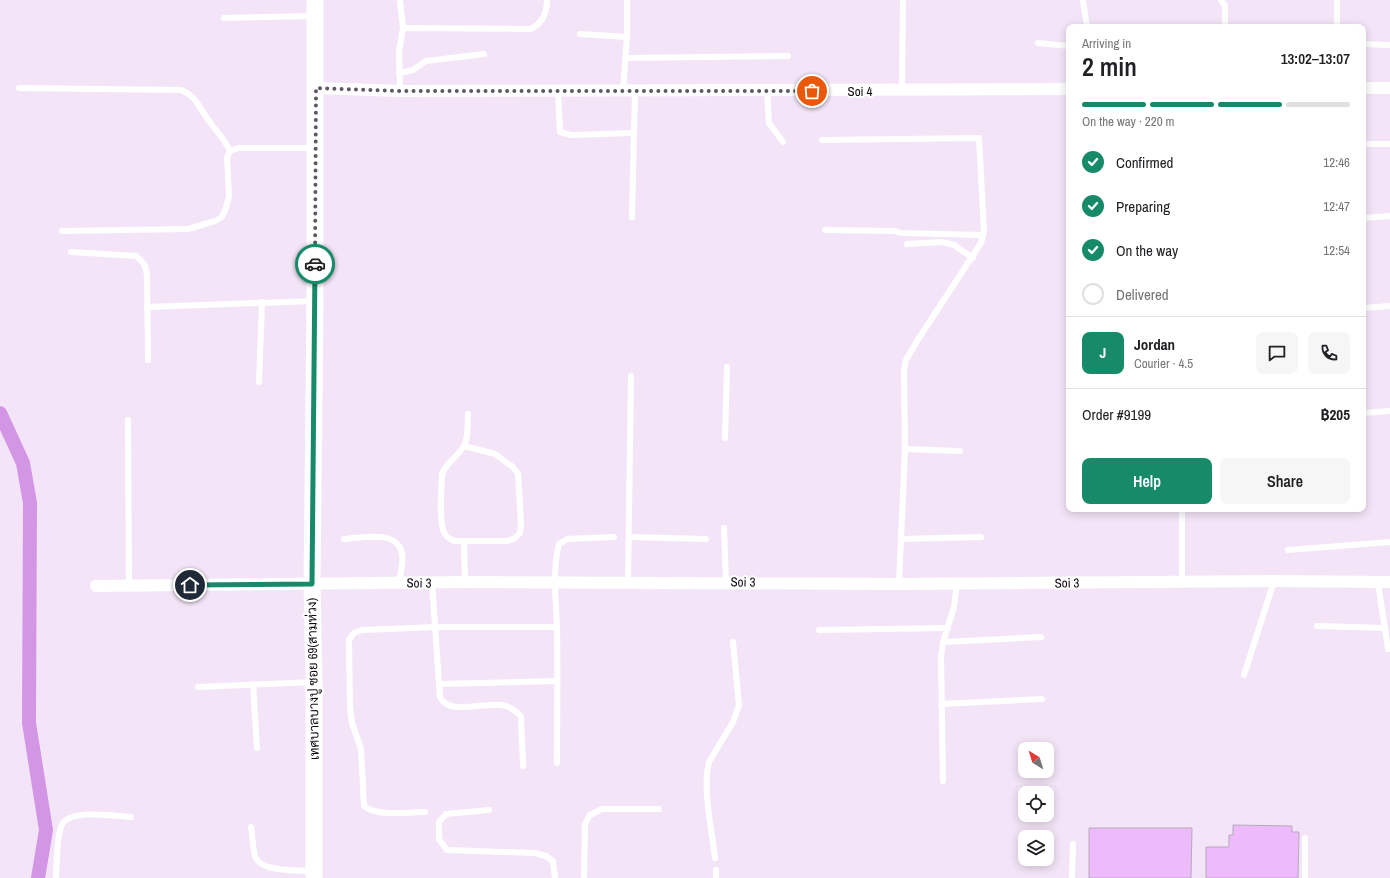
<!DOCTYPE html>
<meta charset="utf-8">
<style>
body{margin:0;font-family:"Archivo Narrow",Sarabun,sans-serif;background:#f6f6f6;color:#202124;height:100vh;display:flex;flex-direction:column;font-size:15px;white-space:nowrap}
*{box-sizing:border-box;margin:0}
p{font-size:13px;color:#757577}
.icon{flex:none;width:22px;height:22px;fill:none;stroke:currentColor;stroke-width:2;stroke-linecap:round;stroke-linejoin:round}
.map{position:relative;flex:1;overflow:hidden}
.panel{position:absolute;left:1066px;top:24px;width:300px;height:488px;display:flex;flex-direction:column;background:#fff;border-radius:8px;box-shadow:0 2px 10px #0003}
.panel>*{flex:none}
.needle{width:26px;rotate:322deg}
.tools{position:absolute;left:1018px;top:742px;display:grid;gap:8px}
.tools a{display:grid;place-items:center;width:36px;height:36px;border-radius:8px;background:#fff;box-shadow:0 2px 10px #0003;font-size:20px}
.pin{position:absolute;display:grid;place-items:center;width:34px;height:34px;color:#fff;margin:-17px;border:2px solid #fff;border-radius:50%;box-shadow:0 1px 4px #0007}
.courier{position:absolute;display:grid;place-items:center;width:40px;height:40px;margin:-20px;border:3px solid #178a6a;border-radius:50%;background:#fff;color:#222;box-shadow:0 1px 5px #0007}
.overview em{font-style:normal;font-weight:600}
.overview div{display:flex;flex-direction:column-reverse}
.overview{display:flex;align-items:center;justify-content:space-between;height:68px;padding:0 16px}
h1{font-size:26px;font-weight:600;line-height:30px}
.bar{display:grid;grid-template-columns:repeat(4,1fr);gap:6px 4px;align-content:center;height:48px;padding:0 16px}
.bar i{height:5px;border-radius:3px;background:#e0e0e0}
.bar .active{background:#178a6a}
.bar p{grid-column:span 4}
.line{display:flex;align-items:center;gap:10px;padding:0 16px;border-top:1px solid #e0e0e0}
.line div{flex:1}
.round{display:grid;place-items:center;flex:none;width:42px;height:42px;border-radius:8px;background:#f6f6f6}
ol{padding:0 16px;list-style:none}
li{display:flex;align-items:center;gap:12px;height:44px}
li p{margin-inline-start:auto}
li .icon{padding:4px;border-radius:50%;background:#178a6a;color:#fff;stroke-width:4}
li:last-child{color:#757577}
li i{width:22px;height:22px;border:2px solid #e0e0e0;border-radius:50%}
.button{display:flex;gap:8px;margin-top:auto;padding:8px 16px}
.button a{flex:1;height:46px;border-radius:8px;background:#178a6a;color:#fff;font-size:16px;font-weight:600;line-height:46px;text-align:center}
.button a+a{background:#f6f6f6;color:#202124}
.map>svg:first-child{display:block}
</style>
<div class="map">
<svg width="1390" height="878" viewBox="0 0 1390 878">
<rect width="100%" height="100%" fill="#f3e5f7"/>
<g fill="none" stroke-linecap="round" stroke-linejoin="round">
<polyline stroke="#d396e5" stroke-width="14" points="0,413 23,463 30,503 29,723 46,830 38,878"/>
</g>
<g fill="#edbafb" stroke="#b7a9bb">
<polygon points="1233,825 1292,826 1292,832 1299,832 1298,878 1206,878 1206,847 1229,847 1229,835 1233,835"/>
<polygon points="1089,828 1192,828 1191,878 1089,878"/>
</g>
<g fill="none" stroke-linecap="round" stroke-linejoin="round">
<g stroke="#fff" stroke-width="6">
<polyline points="400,0 403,28"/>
<polyline points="1083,0 1087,27"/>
<polyline points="1221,0 1225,6 1225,27"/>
<polyline points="1337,0 1337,27"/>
<polyline points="224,18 314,16"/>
<polyline points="580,34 627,37"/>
<polyline points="1038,43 1069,46"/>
<polyline points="1363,44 1390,45"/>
<polyline points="625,58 788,56"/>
<polyline points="399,73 413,70 426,61 484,54"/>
<path d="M19 88 181 90C196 97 196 102 205 115 213 128 224 137 230 151"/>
<path d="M400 91 399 52 403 28 531 29C543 22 547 13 547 0"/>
<polyline points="558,91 560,132 571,135 634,133"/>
<polyline points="623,91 627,37 627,0"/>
<polyline points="767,91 769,123 783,142"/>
<polyline points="902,91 903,0"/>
<polyline points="822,140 979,138 984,231 981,243 917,341 906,360 904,370 905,449 899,584"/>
<polyline points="1363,144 1390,144"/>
<polyline points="632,217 635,91"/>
<polyline points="1363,218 1390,216"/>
<polyline points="825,230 895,231 901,233 983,235"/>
<polyline points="62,231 188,229 215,221 222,217 226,208 229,196 227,157 230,151 239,148 314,148"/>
<polyline points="907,244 942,242 954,245 973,258"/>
<path d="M71 252 136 256C144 262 146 266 147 276L148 360"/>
<polyline points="147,307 313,301"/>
<polyline points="1363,308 1390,306"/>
<polyline points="259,382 262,302"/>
<polyline points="1363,413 1390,411"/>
<polyline points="128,420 129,586"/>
<polyline points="725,438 727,367"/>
<path d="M464 446 495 454 513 467 518 474 521 523 520 533 515 538 508 541H455C450 539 447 538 445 534 438 524 442 487 442 474 447 462 458 456 464 446 469 437 467 424 468 414"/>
<polyline points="905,449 960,451"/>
<polyline points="1182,509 1182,582"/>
<polyline points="724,528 726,582"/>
<polyline points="629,537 706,539"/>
<path d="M344 539C362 538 398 529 402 554 404 562 400 574 399 582"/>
<polyline points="901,539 981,537"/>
<polyline points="464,541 465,582"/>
<polyline points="1288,550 1390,542"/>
<path d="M432 583 440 697C448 716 485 702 502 705 509 706 516 711 521 716L523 766"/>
<polyline points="628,583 631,376"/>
<polyline points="1378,583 1388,649"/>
<polyline points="1317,626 1385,628"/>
<polyline points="819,630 948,628"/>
<polyline points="943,642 1041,637"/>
<polyline points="1244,675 1274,581"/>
<polyline points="253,684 257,748"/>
<polyline points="439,684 557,681"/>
<polyline points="198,687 314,682"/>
<polyline points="941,704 1042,699"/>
<path d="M557 763C557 717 558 672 557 627 556 599 552 571 559 544L567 539 614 537"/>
<polyline points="943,781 941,657 943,642 954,607 957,584"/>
<polyline points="489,810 446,814 439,822 439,839 447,850 535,853 546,856 553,861 555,878"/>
<path d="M425 812C409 812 376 817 364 806L361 749 352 723 350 708 349 640 354 633 362 630 436 627H557"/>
<path d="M251 827C253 836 252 849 256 858 261 872 300 870 312 871"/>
<polyline points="1305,838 1305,878"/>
<path d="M715 858C712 829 702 790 709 762L733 722 739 705 733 642"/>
<polyline points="716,870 716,878"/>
<path d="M56 878C57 865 56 833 63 823 73 809 116 816 131 817"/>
<polyline points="584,878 585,824 590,815 602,809 659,809"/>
<polyline points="1072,878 1073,844"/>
</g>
<g stroke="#fff" stroke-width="12">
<polyline points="316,88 400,91 1069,89"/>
<polyline points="1363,88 1390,88"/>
<polyline points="96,586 465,582 899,584 1274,581 1390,582"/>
</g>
<polyline stroke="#fff" stroke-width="17" points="314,878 314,682 312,584 315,301 315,0"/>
</g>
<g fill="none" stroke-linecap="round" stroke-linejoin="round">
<polyline stroke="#5f5761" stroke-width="4" stroke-dasharray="0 7.2" points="315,264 316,88 400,91 812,91"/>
<polyline stroke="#178a6a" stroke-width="5" points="190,585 312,584 315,264"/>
</g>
<g text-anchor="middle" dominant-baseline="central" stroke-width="4" stroke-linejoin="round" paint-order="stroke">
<g font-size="13" fill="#0f0a10" stroke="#fff">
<text x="860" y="91">Soi 4</text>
<text transform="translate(743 582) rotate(1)">Soi 3</text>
<text transform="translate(419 583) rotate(1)">Soi 3</text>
<text transform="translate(1067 583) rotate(-1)">Soi 3</text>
<text transform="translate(313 679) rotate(-91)">เทศบาลบางปู ซอย 69(สามห่วง)</text>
</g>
</g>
</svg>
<div class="tools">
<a><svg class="needle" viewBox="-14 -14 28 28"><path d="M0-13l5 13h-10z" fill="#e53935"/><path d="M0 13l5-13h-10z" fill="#757577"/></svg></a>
<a><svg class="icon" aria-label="locate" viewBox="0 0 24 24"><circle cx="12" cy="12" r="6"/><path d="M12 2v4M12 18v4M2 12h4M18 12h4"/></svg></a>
<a><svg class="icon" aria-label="layers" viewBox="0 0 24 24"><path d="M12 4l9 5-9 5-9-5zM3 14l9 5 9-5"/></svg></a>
</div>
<div class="pin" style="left:812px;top:91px;background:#ea580c"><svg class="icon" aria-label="bag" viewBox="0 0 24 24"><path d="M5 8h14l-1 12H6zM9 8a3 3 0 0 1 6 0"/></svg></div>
<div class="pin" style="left:190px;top:585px;background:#1f2937"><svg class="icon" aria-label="home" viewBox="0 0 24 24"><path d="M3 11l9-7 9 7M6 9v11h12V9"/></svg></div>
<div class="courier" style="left:315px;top:264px"><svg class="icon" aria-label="car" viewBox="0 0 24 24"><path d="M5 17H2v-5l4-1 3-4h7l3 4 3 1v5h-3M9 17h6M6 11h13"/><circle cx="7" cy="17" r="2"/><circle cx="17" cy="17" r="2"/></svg></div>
<section class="panel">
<div class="overview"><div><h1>2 min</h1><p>Arriving in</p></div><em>13:02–13:07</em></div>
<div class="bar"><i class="active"></i><i class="active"></i><i class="active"></i><i></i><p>On the way · 220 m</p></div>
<ol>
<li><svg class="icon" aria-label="check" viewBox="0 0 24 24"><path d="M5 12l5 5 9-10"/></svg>Confirmed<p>12:46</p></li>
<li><svg class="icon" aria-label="check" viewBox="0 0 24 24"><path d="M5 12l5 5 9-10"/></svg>Preparing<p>12:47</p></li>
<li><svg class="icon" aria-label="check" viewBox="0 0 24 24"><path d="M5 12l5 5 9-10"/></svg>On the way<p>12:54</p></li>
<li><i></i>Delivered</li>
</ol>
<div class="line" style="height:72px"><b class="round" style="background:#178a6a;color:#fff">J</b><div><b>Jordan</b><p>Courier · 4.5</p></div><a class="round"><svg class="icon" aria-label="chat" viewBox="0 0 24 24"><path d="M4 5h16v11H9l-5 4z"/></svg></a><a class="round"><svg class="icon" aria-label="phone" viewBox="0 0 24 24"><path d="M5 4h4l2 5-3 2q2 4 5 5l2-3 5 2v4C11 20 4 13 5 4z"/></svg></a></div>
<div class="line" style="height:52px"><div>Order #9199</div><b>฿205</b></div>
<div class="button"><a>Help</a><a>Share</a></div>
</section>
</div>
